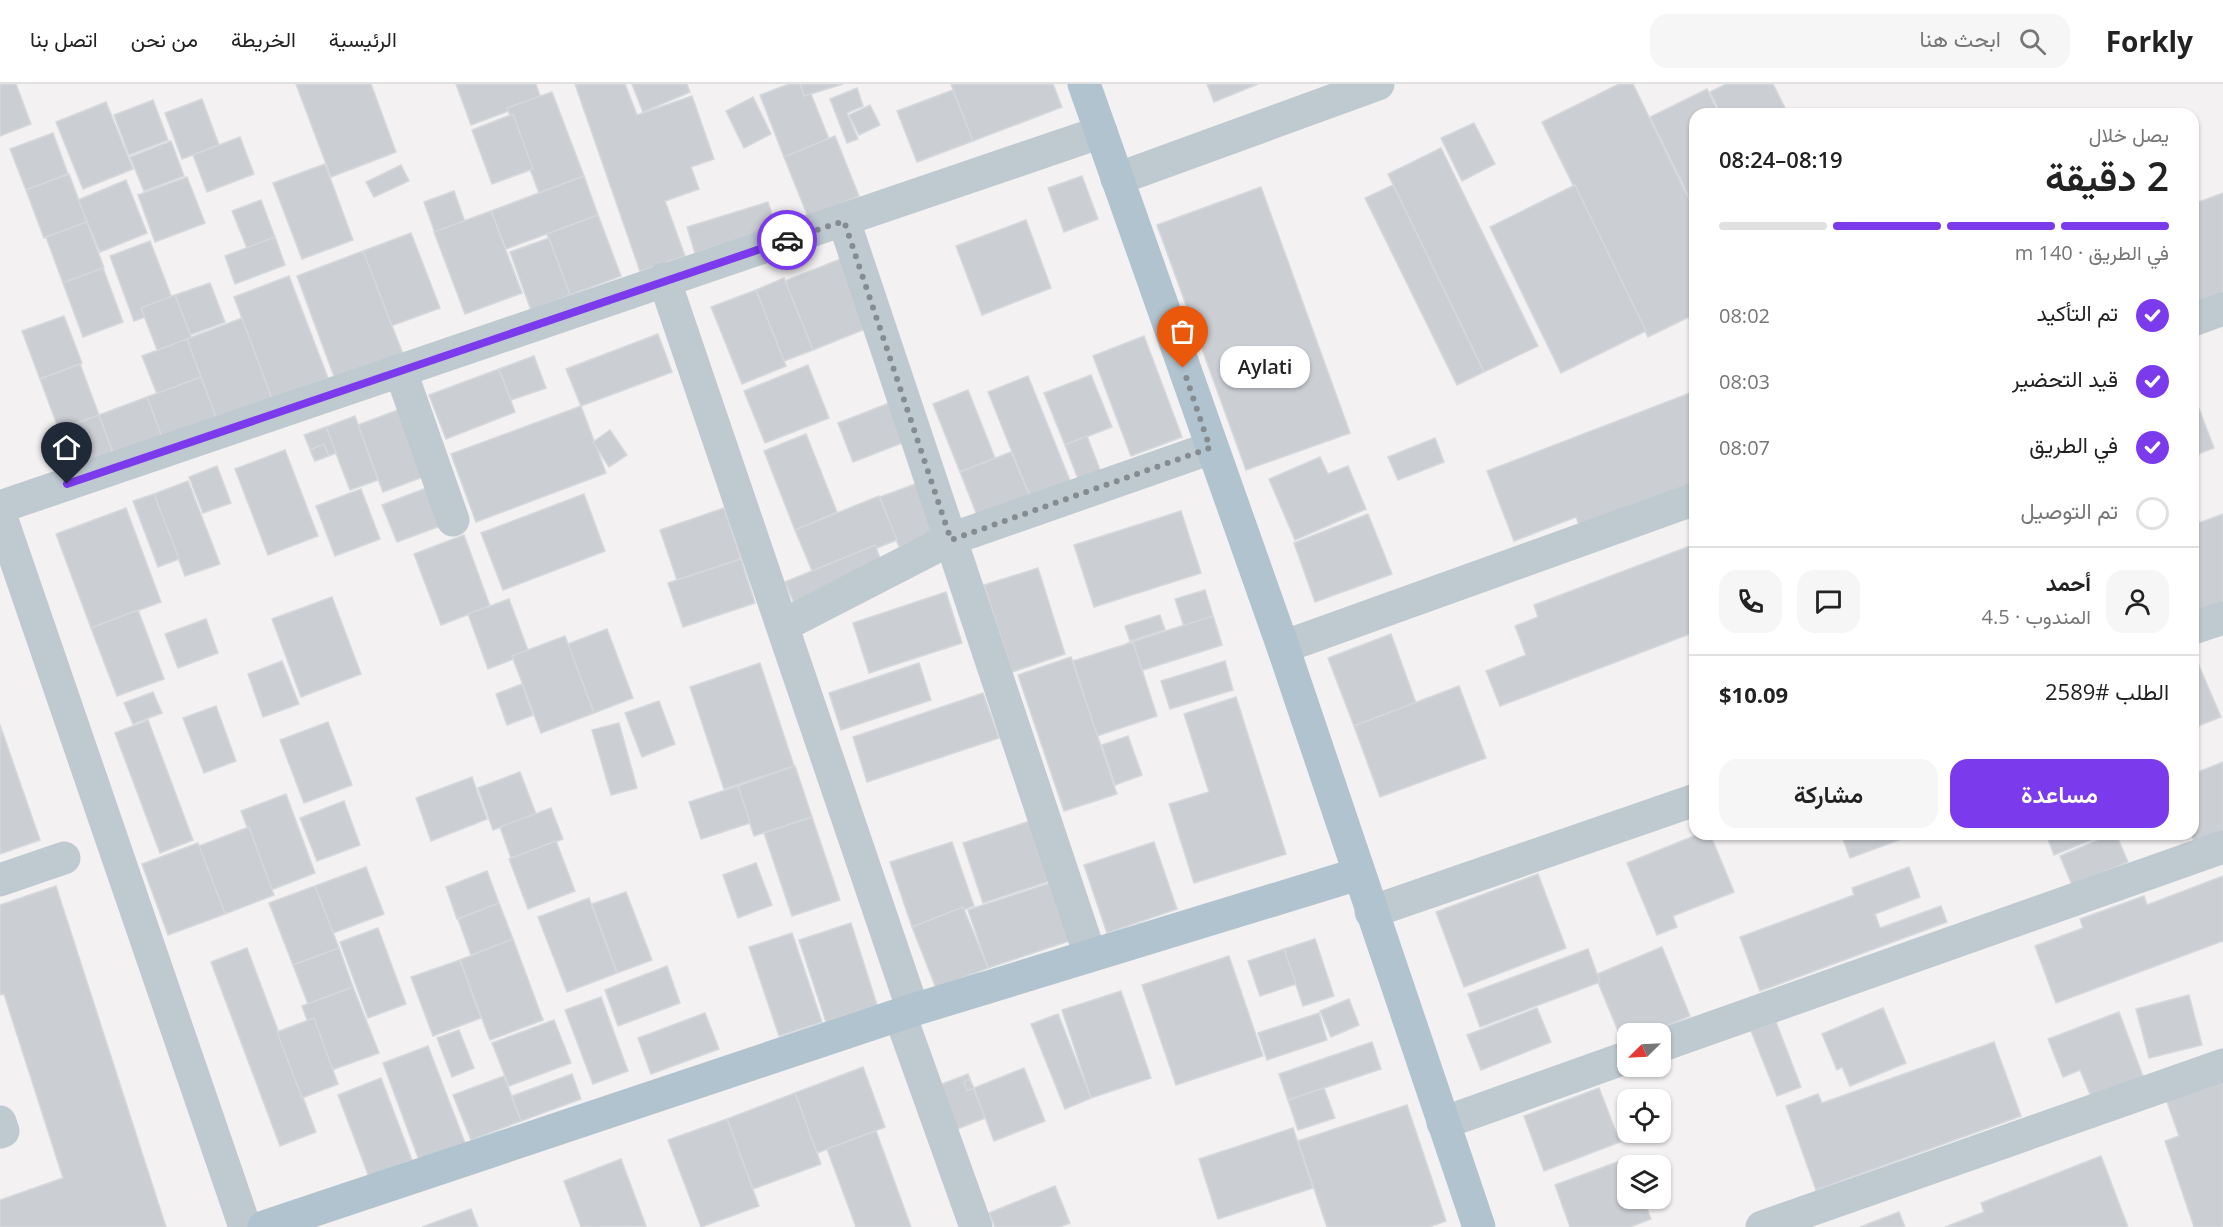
<!DOCTYPE html>
<html lang="ar">
<meta charset="utf-8">
<style>
body{margin:0;font-family:"Open Sans",Vazirmatn,sans-serif;background:#f6f6f6;color:#222;direction:rtl;height:100vh;display:flex;flex-direction:column;font-size:22px;white-space:nowrap}
*{box-sizing:border-box;margin:0}
p{font-size:20px;color:#767676}
.icon{flex:none;width:33px;height:33px;fill:none;stroke:currentColor;stroke-width:2;stroke-linecap:round;stroke-linejoin:round}
.map{position:relative;flex:1;overflow:hidden;direction:ltr}
.sheet{position:absolute;left:1689px;top:24px;width:510px;height:732px;display:flex;flex-direction:column;background:#fff;border-radius:18px;box-shadow:0 2px 4px #0004;direction:rtl}
.sheet>*{flex:none}
.needle{width:39px;rotate:246deg}
.fabs{position:absolute;left:1617px;top:939px;display:grid;gap:12px}
.fabs a{display:grid;place-items:center;width:54px;height:54px;border-radius:12px;background:#fff;box-shadow:0 2px 4px #0004;font-size:30px}
.pin{position:absolute;display:grid;place-items:center;width:51px;height:51px;color:#fff;margin:-62px -26px;border-radius:50% 50% 50% 0;rotate:-45deg;box-shadow:0 0 6px #0007}
.pin .icon{rotate:45deg}
.courier{position:absolute;display:grid;place-items:center;width:60px;height:60px;margin:-30px;border:4px solid #7c3aed;border-radius:50%;background:#fff;color:#222;box-shadow:0 2px 8px #0007}
.bubble{position:absolute;height:42px;border-radius:18px;background:#fff;box-shadow:0 2px 4px #0004;font-size:20px;font-weight:600;line-height:42px;text-align:center;direction:rtl}
.summary em{font-style:normal;font-weight:600}
.summary div{display:flex;flex-direction:column-reverse}
.summary{display:flex;align-items:center;justify-content:space-between;height:102px;padding:0 30px}
h1{font-size:39px;font-weight:600;line-height:45px}
.bar{display:grid;grid-template-columns:repeat(4,1fr);gap:9px 6px;align-content:center;height:72px;padding:0 30px}
.bar i{height:8px;border-radius:4px;background:#e0e0e0}
.bar .active{background:#7c3aed}
.bar p{grid-column:span 4}
.line{display:flex;align-items:center;gap:15px;padding:0 30px;border-top:2px solid #e0e0e0}
.line div{flex:1}
.round{display:grid;place-items:center;flex:none;width:63px;height:63px;border-radius:18px;background:#f6f6f6}
ol{padding:0 30px;list-style:none}
li{display:flex;align-items:center;gap:18px;height:66px}
li p{margin-inline-start:auto}
li .icon{padding:6px;border-radius:50%;background:#7c3aed;color:#fff;stroke-width:4}
li:last-child{color:#767676}
li i{width:33px;height:33px;border:3px solid #e0e0e0;border-radius:50%}
.primary-button{display:flex;gap:12px;margin-top:auto;padding:12px 30px}
.primary-button a{flex:1;height:69px;border-radius:18px;background:#7c3aed;color:#fff;font-size:24px;font-weight:600;line-height:69px;text-align:center}
.primary-button a+a{background:#f6f6f6;color:#222}
header{display:flex;align-items:center;gap:36px;box-sizing:border-box;height:84px;padding:0 30px;background:#fff;border-bottom:2px solid #e0e0e0}
header strong{font-size:28px}
nav{display:flex;gap:33px;margin-inline-start:auto;font-size:21px}
.search{width:420px;height:54px;background:#f6f6f6;display:flex;align-items:center;gap:15px;box-sizing:border-box;padding:0 21px;border-radius:18px;color:#767676;font-size:22px}
.map>svg:first-child{display:block}
</style>
<header>
<strong>Forkly</strong>
<div class="search"><svg class="icon" aria-label="search" viewBox="0 0 24 24"><circle cx="10" cy="10" r="6"/><path d="M15 15l6 6"/></svg>ابحث هنا</div>
<nav><a>الرئيسية</a><a>الخريطة</a><a>من نحن</a><a>اتصل بنا</a></nav>
</header>
<div class="map">
<svg width="2223" height="1143" viewBox="0 0 2223 1143">
<rect width="100%" height="100%" fill="#f3f1f1"/>
<g fill="#cbced3" stroke="#d5d8dc" stroke-width="1.5">
<polygon points="0,0 16,0 31,40 0,52"/>
<polygon points="296,0 371,0 396,68 331,93"/>
<polygon points="456,0 536,0 541,15 471,41"/>
<polygon points="575,0 625,0 637,31 692,12 714,75 691,83 699,105 665,117 685,172 640,187"/>
<polygon points="632,0 687,0 690,8 643,28"/>
<polygon points="789,0 807,0 829,55 784,73 760,11"/>
<polygon points="800,0 843,0 804,12"/>
<polygon points="951,0 1053,0 1062,23 973,57"/>
<polygon points="1207,0 1258,0 1214,18"/>
<polygon points="1619,0 1633,0 1695,128 1695,230 1648,253 1542,38"/>
<polygon points="1726,0 1773,0 1788,30 1721,30 1710,8"/>
<polygon points="857,4 863,22 847,29 858,55 847,59 830,15"/>
<polygon points="1707,5 1719,30 1695,30 1695,125 1650,33"/>
<polygon points="953,6 973,57 917,78 897,27"/>
<polygon points="552,8 584,92 539,109 507,24"/>
<polygon points="753,13 771,50 744,64 726,27"/>
<polygon points="202,15 219,61 182,75 165,29"/>
<polygon points="153,16 168,56 129,71 114,31"/>
<polygon points="106,18 133,85 83,105 56,38"/>
<polygon points="870,21 880,41 859,51 849,31"/>
<polygon points="513,30 533,85 492,100 472,46"/>
<polygon points="1474,39 1495,80 1462,97 1441,54"/>
<polygon points="53,49 68,90 26,106 10,65"/>
<polygon points="835,52 859,112 808,133 784,73"/>
<polygon points="240,53 254,90 207,108 193,71"/>
<polygon points="171,57 184,92 144,107 130,73"/>
<polygon points="1441,64 1538,262 1484,288 1388,90"/>
<polygon points="325,80 353,156 302,175 273,99"/>
<polygon points="401,81 409,97 374,113 366,98"/>
<polygon points="69,90 87,138 44,154 26,106"/>
<polygon points="584,92 598,131 506,165 491,127"/>
<polygon points="1082,92 1098,135 1064,148 1048,104"/>
<polygon points="187,93 205,139 155,158 138,111"/>
<polygon points="126,96 147,149 100,168 78,116"/>
<polygon points="1393,101 1484,288 1457,301 1365,114"/>
<polygon points="1575,101 1646,247 1561,289 1490,143"/>
<polygon points="1261,103 1350,349 1246,386 1157,141"/>
<polygon points="454,107 465,138 435,149 424,118"/>
<polygon points="2223,109 2223,213 2193,225 2193,120"/>
<polygon points="261,116 275,153 247,164 232,127"/>
<polygon points="768,118 776,143 695,169 687,143"/>
<polygon points="491,127 522,209 465,230 434,148"/>
<polygon points="598,131 621,192 570,211 547,150"/>
<polygon points="1026,136 1051,204 982,231 956,162"/>
<polygon points="87,138 104,184 63,199 46,153"/>
<polygon points="411,149 440,224 391,242 363,167"/>
<polygon points="275,153 285,181 235,200 225,172"/>
<polygon points="549,154 570,211 531,226 510,168"/>
<polygon points="150,157 175,222 134,237 110,172"/>
<polygon points="363,167 403,270 335,295 297,192"/>
<polygon points="843,174 870,243 813,266 785,197"/>
<polygon points="103,184 123,238 83,253 63,199"/>
<polygon points="289,192 328,294 272,315 234,213"/>
<polygon points="784,194 813,266 784,277 756,206"/>
<polygon points="210,199 225,238 190,251 175,211"/>
<polygon points="756,206 786,282 742,300 711,223"/>
<polygon points="175,211 192,255 158,268 141,224"/>
<polygon points="64,232 82,279 40,295 22,247"/>
<polygon points="242,234 272,315 217,336 187,255"/>
<polygon points="658,250 672,288 581,322 566,285"/>
<polygon points="1144,252 1182,353 1131,372 1093,272"/>
<polygon points="187,255 201,293 157,310 142,272"/>
<polygon points="534,272 546,304 511,316 499,285"/>
<polygon points="80,280 99,331 59,346 40,295"/>
<polygon points="808,281 829,334 765,359 744,307"/>
<polygon points="499,285 515,328 446,355 429,311"/>
<polygon points="1091,291 1112,343 1065,361 1044,309"/>
<polygon points="1028,292 1071,399 1031,415 988,308"/>
<polygon points="201,293 217,336 163,356 147,313"/>
<polygon points="968,306 995,374 960,388 933,320"/>
<polygon points="1695,307 1695,409 1583,452 1576,433 1514,457 1487,387"/>
<polygon points="2193,309 2214,364 2193,372"/>
<polygon points="147,313 163,356 115,374 99,331"/>
<polygon points="892,318 907,357 853,378 838,339"/>
<polygon points="581,322 606,389 476,438 451,370"/>
<polygon points="403,324 428,391 383,408 358,341"/>
<polygon points="99,331 113,370 71,386 57,347"/>
<polygon points="355,332 378,396 350,406 326,343"/>
<polygon points="326,343 336,369 315,377 304,351"/>
<polygon points="610,346 627,371 609,383 593,358"/>
<polygon points="806,350 837,428 795,446 764,367"/>
<polygon points="1087,352 1102,391 1080,400 1065,361"/>
<polygon points="1435,354 1444,378 1398,396 1388,373"/>
<polygon points="324,360 329,372 315,377 310,366"/>
<polygon points="285,366 318,452 268,471 235,385"/>
<polygon points="1011,368 1031,415 979,436 960,388"/>
<polygon points="1320,373 1328,390 1348,382 1366,425 1295,456 1269,395"/>
<polygon points="217,382 231,419 203,429 189,393"/>
<polygon points="188,397 220,480 185,492 154,410"/>
<polygon points="918,399 937,448 899,463 880,413"/>
<polygon points="429,403 443,441 397,458 382,421"/>
<polygon points="361,405 380,455 335,472 316,422"/>
<polygon points="154,410 179,475 158,483 133,417"/>
<polygon points="584,410 605,467 503,506 481,449"/>
<polygon points="879,412 897,456 813,489 795,446"/>
<polygon points="126,424 161,518 91,544 56,450"/>
<polygon points="724,424 741,475 677,496 660,446"/>
<polygon points="1181,427 1201,489 1094,523 1074,461"/>
<polygon points="1368,430 1392,490 1315,518 1294,459"/>
<polygon points="2223,430 2223,520 2193,531 2193,441"/>
<polygon points="464,451 490,522 441,541 414,470"/>
<polygon points="1695,460 1695,548 1500,622 1486,587 1526,571 1515,542 1538,533 1534,521"/>
<polygon points="875,461 883,482 794,519 785,498"/>
<polygon points="741,475 755,519 683,543 668,499"/>
<polygon points="1038,484 1065,570 1012,588 984,501"/>
<polygon points="1205,506 1222,561 1193,570 1175,515"/>
<polygon points="946,508 962,559 869,589 853,539"/>
<polygon points="332,513 361,590 301,613 272,535"/>
<polygon points="509,515 529,569 488,585 468,530"/>
<polygon points="138,526 164,595 117,612 91,544"/>
<polygon points="1160,531 1165,546 1130,557 1125,542"/>
<polygon points="1213,532 1222,561 1137,588 1128,559"/>
<polygon points="206,535 218,569 178,584 165,550"/>
<polygon points="607,545 633,614 594,629 568,560"/>
<polygon points="1391,550 1416,619 1354,642 1328,574"/>
<polygon points="565,552 594,629 541,649 512,572"/>
<polygon points="1133,558 1157,632 1097,652 1073,577"/>
<polygon points="1071,573 1117,710 1064,727 1018,591"/>
<polygon points="282,577 299,620 263,633 248,590"/>
<polygon points="1225,577 1233,606 1170,625 1161,597"/>
<polygon points="2197,577 2221,633 2193,644 2193,578"/>
<polygon points="760,579 794,682 724,705 690,603"/>
<polygon points="919,579 931,616 841,646 829,609"/>
<polygon points="522,600 533,631 507,641 496,610"/>
<polygon points="1459,602 1486,674 1380,713 1354,642"/>
<polygon points="153,608 162,629 133,640 124,619"/>
<polygon points="983,609 999,654 867,698 853,653"/>
<polygon points="1236,613 1286,770 1194,799 1169,720 1209,708 1184,630"/>
<polygon points="659,617 675,660 642,673 625,629"/>
<polygon points="216,622 236,677 204,689 183,634"/>
<polygon points="148,636 193,756 160,769 115,649"/>
<polygon points="328,638 352,701 304,719 280,656"/>
<polygon points="619,639 637,704 611,711 592,646"/>
<polygon points="0,641 40,756 0,770"/>
<polygon points="1128,652 1142,691 1115,701 1102,661"/>
<polygon points="2223,678 2223,748 2195,759 2191,750 2193,690"/>
<polygon points="795,682 812,733 754,752 738,702"/>
<polygon points="520,688 536,730 493,746 478,704"/>
<polygon points="472,693 487,735 431,757 416,714"/>
<polygon points="738,702 750,739 701,755 689,718"/>
<polygon points="286,710 315,789 271,806 241,727"/>
<polygon points="344,717 360,761 317,777 300,734"/>
<polygon points="551,724 563,755 511,774 500,743"/>
<polygon points="812,733 840,816 792,832 764,749"/>
<polygon points="1030,737 1050,797 983,819 963,759"/>
<polygon points="249,743 274,811 225,830 199,762"/>
<polygon points="1699,750 1710,750 1734,808 1673,832 1677,843 1657,851 1627,779"/>
<polygon points="1841,750 1915,750 1850,774"/>
<polygon points="2046,750 2106,750 2054,771"/>
<polygon points="2112,750 2116,750 2128,778 2072,801 2060,772"/>
<polygon points="556,757 575,807 528,825 509,775"/>
<polygon points="952,758 974,822 912,843 890,778"/>
<polygon points="1154,758 1177,825 1107,849 1084,781"/>
<polygon points="198,759 225,830 168,851 142,780"/>
<polygon points="756,779 772,821 738,834 723,791"/>
<polygon points="366,783 384,830 333,849 315,802"/>
<polygon points="1909,783 1920,813 1875,830 1880,844 1941,822 1947,838 1760,907 1740,853 1854,811 1852,804"/>
<polygon points="487,787 499,819 457,835 446,803"/>
<polygon points="1538,790 1566,864 1464,903 1436,828"/>
<polygon points="2223,792 2223,857 2056,919 2035,862 2083,844 2080,835 2144,812 2147,821"/>
<polygon points="1053,798 1072,856 988,884 968,826"/>
<polygon points="56,802 166,1143 0,1143 0,1116 63,1094 4,910 0,911 0,821"/>
<polygon points="315,802 339,864 293,881 269,819"/>
<polygon points="626,808 652,876 617,889 592,820"/>
<polygon points="589,814 617,889 567,908 538,833"/>
<polygon points="499,819 513,855 471,871 458,835"/>
<polygon points="963,823 988,884 936,904 912,843"/>
<polygon points="851,839 877,921 826,938 799,856"/>
<polygon points="378,844 406,920 368,934 340,858"/>
<polygon points="792,849 822,938 779,952 749,863"/>
<polygon points="513,855 543,936 490,956 460,876"/>
<polygon points="1315,855 1334,912 1303,922 1284,865"/>
<polygon points="1662,863 1690,932 1647,950 1628,950 1628,958 1623,959 1595,891"/>
<polygon points="247,864 316,1048 280,1062 211,878"/>
<polygon points="339,864 353,903 308,920 293,881"/>
<polygon points="1284,865 1296,900 1260,912 1248,877"/>
<polygon points="1588,865 1600,898 1480,943 1468,910"/>
<polygon points="1229,872 1263,972 1176,1001 1142,901"/>
<polygon points="460,876 481,934 433,952 411,893"/>
<polygon points="667,882 680,919 618,942 605,906"/>
<polygon points="353,903 379,969 326,988 302,922"/>
<polygon points="1121,907 1151,994 1091,1014 1062,926"/>
<polygon points="2189,911 2202,961 2149,974 2136,925"/>
<polygon points="601,913 628,987 593,1000 565,926"/>
<polygon points="1349,915 1359,941 1331,953 1320,927"/>
<polygon points="1537,924 1551,958 1481,986 1467,951"/>
<polygon points="1883,924 1906,979 1850,1002 1842,983 1837,986 1822,950"/>
<polygon points="2119,928 2144,995 2092,1015 2080,986 2063,993 2048,955"/>
<polygon points="705,929 719,965 651,990 638,954"/>
<polygon points="1319,929 1327,956 1267,976 1258,949"/>
<polygon points="1058,930 1091,1014 1065,1025 1031,940"/>
<polygon points="314,934 338,1000 302,1014 277,948"/>
<polygon points="554,936 571,979 509,1002 492,959"/>
<polygon points="1776,938 1801,1003 1777,1012 1751,947"/>
<polygon points="459,946 474,984 452,993 437,954"/>
<polygon points="1372,958 1381,985 1288,1016 1279,990"/>
<polygon points="1994,958 2021,1032 1816,1106 1786,1022 1818,1010 1822,1019"/>
<polygon points="428,962 465,1059 419,1076 383,979"/>
<polygon points="863,983 885,1043 817,1069 795,1009"/>
<polygon points="1024,984 1045,1037 994,1057 974,1004"/>
<polygon points="572,990 581,1015 521,1037 512,1012"/>
<polygon points="968,990 985,1034 955,1046 937,1002"/>
<polygon points="504,992 521,1037 471,1056 453,1011"/>
<polygon points="381,994 412,1076 369,1093 338,1011"/>
<polygon points="969,995 974,1004 967,1007 964,998"/>
<polygon points="2223,996 2223,1143 2194,1143 2165,1057 2179,1052 2166,1015"/>
<polygon points="1324,1004 1335,1034 1298,1046 1288,1016"/>
<polygon points="1599,1004 1620,1058 1544,1087 1524,1032"/>
<polygon points="795,1009 821,1080 753,1105 727,1035"/>
<polygon points="1407,1021 1446,1137 1429,1143 1327,1143 1298,1057"/>
<polygon points="727,1035 759,1122 701,1143 668,1056"/>
<polygon points="1293,1044 1313,1104 1218,1135 1199,1075"/>
<polygon points="876,1047 911,1143 856,1143 827,1065"/>
<polygon points="2101,1072 2128,1143 1945,1143 1984,1128 1981,1119"/>
<polygon points="1628,1074 1631,1082 1628,1082 1628,1114 1643,1114 1651,1135 1630,1143 1570,1143 1555,1101"/>
<polygon points="621,1075 646,1142 581,1143 564,1097"/>
<polygon points="1055,1102 1070,1139 1060,1143 995,1143 989,1129"/>
<polygon points="471,1125 478,1143 422,1143"/>
<polygon points="1899,1128 1905,1143 1860,1143"/>
</g>
<g fill="none" stroke-linecap="round" stroke-linejoin="round">
<g stroke="#bfc9d0" stroke-width="33">
<polyline points="1117,95 1378,0"/>
<polyline points="844,137 1090,871"/>
<polyline points="664,195 913,926"/>
<polyline points="2193,236 2223,225"/>
<polyline points="401,288 453,436"/>
<polyline points="0,423 1101,48"/>
<polyline points="0,430 245,1143"/>
<polyline points="784,541 951,455 1211,364"/>
<polyline points="2193,544 2223,534"/>
<polyline points="1283,563 1695,415"/>
<polyline points="0,796 64,774"/>
<polyline points="1371,828 1695,716"/>
<polyline points="900,931 976,1143"/>
<polyline points="1660,962 2223,763"/>
<polyline points="0,1038 3,1047 0,1048"/>
<polyline points="1443,1039 1628,973"/>
<polyline points="1762,1143 2223,981"/>
</g>
<g stroke="#b1c3cf" stroke-width="33">
<polyline points="1084,0 1283,563 1479,1143"/>
<polyline points="264,1143 913,926 1358,790"/>
</g>
</g>
<g fill="none" stroke-linecap="round" stroke-linejoin="round">
<polyline stroke="#848c92" stroke-width="6" stroke-dasharray="0 10.8" points="787,156 844,137 951,456 1210,364 1183,284"/>
<polyline stroke="#7c3aed" stroke-width="8" points="67,400 787,156"/>
</g>
</svg>
<div class="fabs">
<a><svg class="needle" viewBox="-14 -14 28 28"><path d="M0-13l5 13h-10z" fill="#e53935"/><path d="M0 13l5-13h-10z" fill="#767676"/></svg></a>
<a><svg class="icon" aria-label="locate" viewBox="0 0 24 24"><circle cx="12" cy="12" r="6"/><path d="M12 2v4M12 18v4M2 12h4M18 12h4"/></svg></a>
<a><svg class="icon" aria-label="layers" viewBox="0 0 24 24"><path d="M12 4l9 5-9 5-9-5zM3 14l9 5 9-5"/></svg></a>
</div>
<div class="pin" style="left:1183px;top:284px;background:#ea580c"><svg class="icon" aria-label="bag" viewBox="0 0 24 24"><path d="M5 8h14l-1 12H6zM9 8a3 3 0 0 1 6 0"/></svg></div>
<div class="pin" style="left:67px;top:400px;background:#1f2937"><svg class="icon" aria-label="home" viewBox="0 0 24 24"><path d="M3 11l9-7 9 7M6 9v11h12V9"/></svg></div>
<div class="courier" style="left:787px;top:156px"><svg class="icon" aria-label="car" viewBox="0 0 24 24"><path d="M5 17H2v-5l4-1 3-4h7l3 4 3 1v5h-3M9 17h6M6 11h13"/><circle cx="7" cy="17" r="2"/><circle cx="17" cy="17" r="2"/></svg></div>
<div class="bubble" style="left:1220px;top:262px;width:90px">Aylati</div>
<section class="sheet">
<div class="summary"><div><h1>2 دقيقة</h1><p>يصل خلال</p></div><em>08:19–08:24</em></div>
<div class="bar"><i class="active"></i><i class="active"></i><i class="active"></i><i></i><p>في الطريق · 140 m</p></div>
<ol>
<li><svg class="icon" aria-label="check" viewBox="0 0 24 24"><path d="M5 12l5 5 9-10"/></svg>تم التأكيد<p>08:02</p></li>
<li><svg class="icon" aria-label="check" viewBox="0 0 24 24"><path d="M5 12l5 5 9-10"/></svg>قيد التحضير<p>08:03</p></li>
<li><svg class="icon" aria-label="check" viewBox="0 0 24 24"><path d="M5 12l5 5 9-10"/></svg>في الطريق<p>08:07</p></li>
<li><i></i>تم التوصيل</li>
</ol>
<div class="line" style="height:108px"><a class="round"><svg class="icon" aria-label="person" viewBox="0 0 24 24"><circle cx="12" cy="8" r="4"/><path d="M4 21q1-7 8-7t8 7"/></svg></a><div><b>أحمد</b><p>المندوب · 4.5</p></div><a class="round"><svg class="icon" aria-label="chat" viewBox="0 0 24 24"><path d="M4 5h16v11H9l-5 4z"/></svg></a><a class="round"><svg class="icon" aria-label="phone" viewBox="0 0 24 24"><path d="M5 4h4l2 5-3 2q2 4 5 5l2-3 5 2v4C11 20 4 13 5 4z"/></svg></a></div>
<div class="line" style="height:78px"><div>الطلب #2589</div><b>$10.09</b></div>
<div class="primary-button"><a>مساعدة</a><a>مشاركة</a></div>
</section>
</div>
